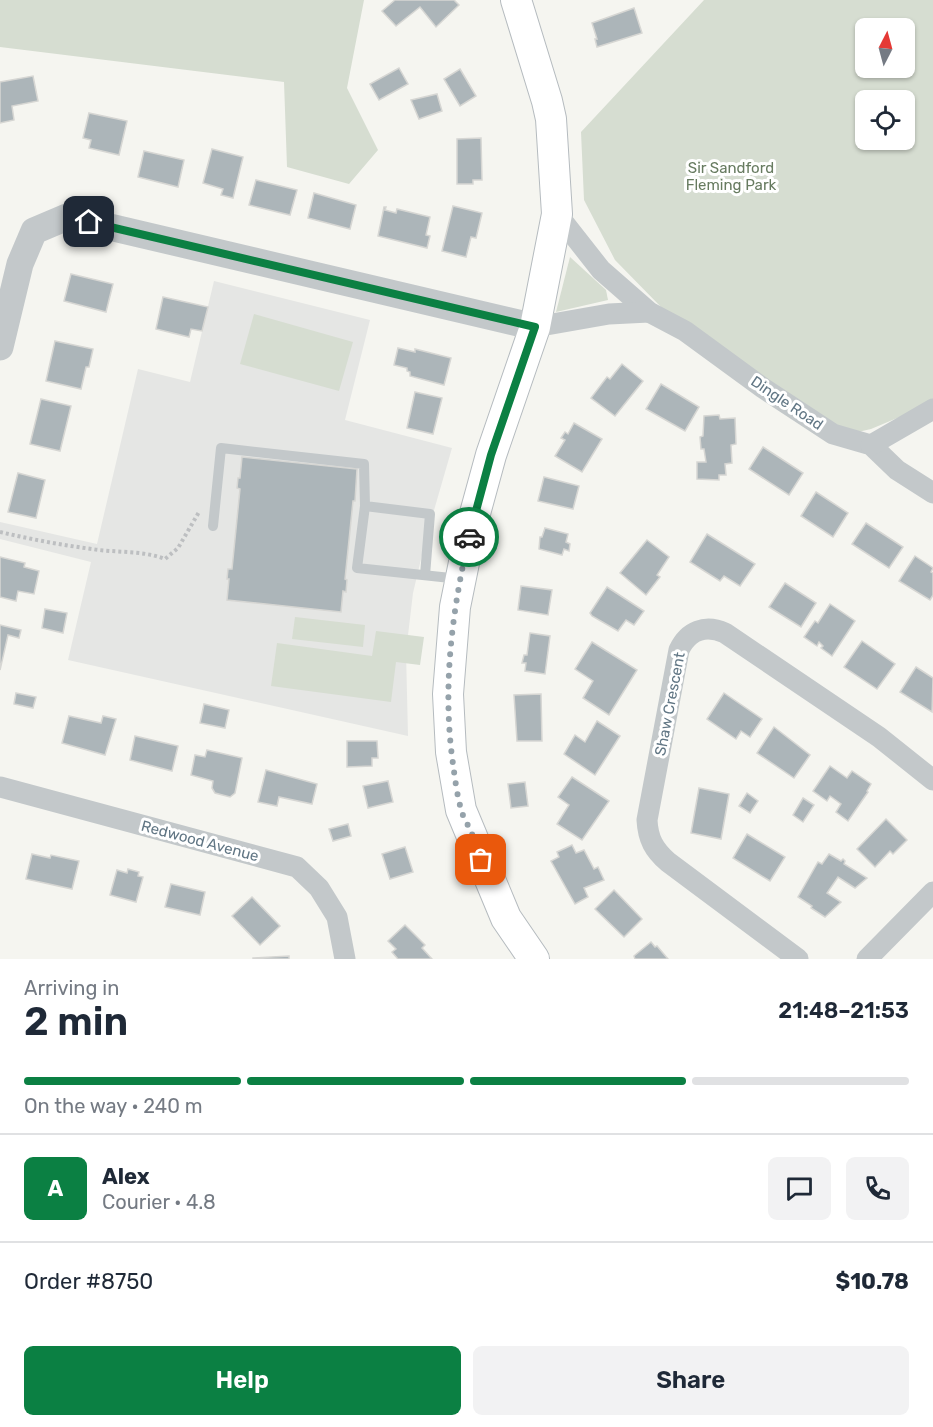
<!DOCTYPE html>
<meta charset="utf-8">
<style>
body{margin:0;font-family:Rubik,sans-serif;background:#f2f2f3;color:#1f2937;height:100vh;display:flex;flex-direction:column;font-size:22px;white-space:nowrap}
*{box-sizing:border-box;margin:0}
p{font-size:20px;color:#747a83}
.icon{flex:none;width:33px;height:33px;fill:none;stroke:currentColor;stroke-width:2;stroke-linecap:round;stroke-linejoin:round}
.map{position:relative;height:959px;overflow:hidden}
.details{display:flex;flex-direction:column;background:#fff;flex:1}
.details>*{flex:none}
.needle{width:39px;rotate:6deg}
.tools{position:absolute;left:855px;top:18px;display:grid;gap:12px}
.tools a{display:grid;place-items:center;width:60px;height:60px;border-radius:9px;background:#fff;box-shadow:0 2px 4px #0004;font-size:30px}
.pin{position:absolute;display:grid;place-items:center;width:51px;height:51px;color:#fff;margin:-26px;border-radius:12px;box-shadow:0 3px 9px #0006}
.courier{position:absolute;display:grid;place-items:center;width:60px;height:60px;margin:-30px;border:4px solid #0b8043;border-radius:50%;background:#fff;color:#222;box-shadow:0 2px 8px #0007}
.overview em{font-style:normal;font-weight:600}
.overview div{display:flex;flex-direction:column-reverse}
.overview{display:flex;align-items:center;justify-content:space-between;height:102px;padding:0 24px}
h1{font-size:39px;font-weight:600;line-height:45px}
.bar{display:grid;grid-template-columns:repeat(4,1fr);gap:9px 6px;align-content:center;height:72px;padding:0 24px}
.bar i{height:8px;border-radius:4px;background:#e0e1e3}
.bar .on{background:#0b8043}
.bar p{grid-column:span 4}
.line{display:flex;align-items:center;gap:15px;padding:0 24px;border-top:2px solid #e0e1e3}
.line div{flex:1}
.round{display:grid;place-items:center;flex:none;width:63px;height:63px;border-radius:9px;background:#f2f2f3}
.primary-button{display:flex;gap:12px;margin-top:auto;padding:12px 24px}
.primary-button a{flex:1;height:69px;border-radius:9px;background:#0b8043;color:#fff;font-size:24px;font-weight:600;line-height:69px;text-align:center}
.primary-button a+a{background:#f2f2f3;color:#1f2937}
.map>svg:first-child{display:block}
</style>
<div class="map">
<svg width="933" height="959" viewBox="0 0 933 959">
<rect width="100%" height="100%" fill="#f5f5f0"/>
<polygon fill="#e5e6e4" points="214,281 370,320 345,420 452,448 426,538 413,593 406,652 408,736 68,660 91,562 0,539 0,522 97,544 138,369 190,382"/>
<g fill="#d6ddd1" fill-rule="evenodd">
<polygon points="0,0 364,0 347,88 378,150 349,184 287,167 284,82 0,47"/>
<path d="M704 0H933V403L871 429 849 434 706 353 615 260 584 200 581 132ZM866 28H904V68H866ZM866 100H904V140H866Z"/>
<polygon points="570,257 606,290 608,300 556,312"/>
<polygon points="254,314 353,342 339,391 240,364"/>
<polygon points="295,617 365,625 363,647 292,639"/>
<polygon points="376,631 424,637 420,665 396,662 391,702 271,686 277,643 372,656"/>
</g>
<g fill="#acb5b9" stroke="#d6d6d3" stroke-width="1.5">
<polygon points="395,0 454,0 459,5 436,27 420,7 396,26 382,11"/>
<polygon points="634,8 642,33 597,47 595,39 597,39 592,23"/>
<polygon points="399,68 408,84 379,100 370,84"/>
<polygon points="460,69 476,96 460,106 444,79"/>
<polygon points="33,76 38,101 12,106 14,120 0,123 0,82"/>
<polygon points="437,94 442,111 419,119 411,100"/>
<polygon points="89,113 127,121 119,155 89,148 91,140 83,138"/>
<polygon points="481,138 482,180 473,180 473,184 457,184 457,139"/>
<polygon points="212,149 243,157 233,198 221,195 223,189 203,183"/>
<polygon points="144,151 184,160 178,187 138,177"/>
<polygon points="256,180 297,190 290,215 249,205"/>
<polygon points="314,193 356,205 350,229 308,218"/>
<polygon points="453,206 482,213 476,238 471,237 466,257 442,251"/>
<polygon points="384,207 386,207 385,210 396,213 397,209 430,217 426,235 430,236 427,248 378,236"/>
<polygon points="71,274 113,284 106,312 64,301"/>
<polygon points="163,297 208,307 202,331 191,329 189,337 156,329"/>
<polygon points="55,341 93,349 89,367 86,367 81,389 46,381"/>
<polygon points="398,348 415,352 415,349 451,358 444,385 410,376 410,372 407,371 407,368 394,365"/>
<polygon points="622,364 643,381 615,416 591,398 607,377 610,379"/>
<polygon points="661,384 699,407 685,431 646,409"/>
<polygon points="415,392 442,398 433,434 407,428"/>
<polygon points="41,399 71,406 60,451 30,444"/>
<polygon points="719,415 720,419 735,418 736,444 731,445 732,463 725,464 726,475 719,475 719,480 697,479 697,462 706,462 704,449 701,449 700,437 703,436 704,416"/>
<polygon points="574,423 602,439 582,472 555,456 565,440 561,438 565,432 568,434"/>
<polygon points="763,447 803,473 789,495 749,469"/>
<polygon points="242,457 357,469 355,501 353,501 345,579 347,580 346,592 343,591 341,612 227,600 229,579 227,579 228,569 232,569 240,489 237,488 238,478 240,478"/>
<polygon points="18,473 45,480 36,518 8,512"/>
<polygon points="544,477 579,486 573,509 538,501"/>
<polygon points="816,492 848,513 833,537 801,516"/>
<polygon points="866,523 903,547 889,568 852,544"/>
<polygon points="545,528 568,534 566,542 570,544 569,551 564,549 562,555 539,549 540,537 542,537"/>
<polygon points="707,534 755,564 740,586 724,576 720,581 690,562"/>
<polygon points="647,540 669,557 657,575 660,577 646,595 620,573"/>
<polygon points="915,556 933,568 931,572 933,573 933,595 930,600 899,581"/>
<polygon points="0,557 25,563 24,567 39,571 34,594 18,591 16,601 0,597"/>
<polygon points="785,583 816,603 801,627 769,607"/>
<polygon points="521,586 552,590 548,615 518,610"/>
<polygon points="607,587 644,611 634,625 626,620 618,631 592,616 590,613"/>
<polygon points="830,604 855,621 832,656 821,648 823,646 819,642 817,646 804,637 815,621 818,623"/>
<polygon points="45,609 67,613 63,633 42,628"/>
<polygon points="0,625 21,630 19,638 8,635 0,670"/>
<polygon points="530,633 550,636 545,674 525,671 526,663 522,663 524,655 527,655"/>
<polygon points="862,641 895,664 877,689 844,667"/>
<polygon points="592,642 637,670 609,715 583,698 593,681 575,669"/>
<polygon points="916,667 933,678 932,712 900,692"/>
<polygon points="16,693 36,697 33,708 14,704"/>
<polygon points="724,693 762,719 750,737 741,731 736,739 707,719"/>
<polygon points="541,694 542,741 517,741 514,695"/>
<polygon points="204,704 229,710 225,728 200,723"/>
<polygon points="69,716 101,723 103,716 116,719 105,755 62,743"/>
<polygon points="597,721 620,736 595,775 564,754 575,735 585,742"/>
<polygon points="774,727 810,755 794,778 757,753"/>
<polygon points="135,736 178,746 172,771 130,760"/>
<polygon points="347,741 377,741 378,758 372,758 372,766 347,767"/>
<polygon points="207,750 242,758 235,793 230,797 215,793 212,788 213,781 191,775 195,755 205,757"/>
<polygon points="830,766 847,778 852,771 871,784 867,791 868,792 848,821 836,812 841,804 830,796 827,801 813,791"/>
<polygon points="266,770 317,784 312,804 279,797 277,806 258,802"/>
<polygon points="572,777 609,801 582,840 557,824 569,805 558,797"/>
<polygon points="388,781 393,802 368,808 363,786"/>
<polygon points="525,782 528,806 511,808 508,784"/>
<polygon points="699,788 729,794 721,839 691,833"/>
<polygon points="747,793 758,801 750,813 739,806"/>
<polygon points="803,798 814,805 803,822 793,815"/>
<polygon points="886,819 907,840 893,854 890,851 875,867 857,849"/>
<polygon points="348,824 351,836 333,841 329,829"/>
<polygon points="747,834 785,857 770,881 733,858"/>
<polygon points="572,845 576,853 584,850 594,869 598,867 604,880 584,888 588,897 575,904 551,861 559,857 557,852"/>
<polygon points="405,847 413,872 390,879 382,854"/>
<polygon points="32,854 50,858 51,855 79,861 72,889 26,879"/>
<polygon points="829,854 841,861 843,859 845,861 844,864 867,878 855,888 838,877 827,893 841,902 825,917 811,908 812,906 798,897 818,862 822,864"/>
<polygon points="128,869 139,872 138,876 143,877 136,902 110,895 117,870 127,873"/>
<polygon points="171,884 205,892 200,915 165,907"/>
<polygon points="614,890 642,919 624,937 595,909"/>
<polygon points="252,897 280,926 260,945 232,916"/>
<polygon points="405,925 425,945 422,948 432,959 398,959 392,952 396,949 388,941"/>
<polygon points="651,942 655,947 657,946 668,959 635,959 634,956"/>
<polygon points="289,956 289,959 253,959 253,958"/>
</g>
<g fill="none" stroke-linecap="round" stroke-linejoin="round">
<defs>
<polyline id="secondary" points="516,0 547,101 551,119 557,214 535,327 491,455 471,528 455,607 448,694 451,752 461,810 506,918 534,959"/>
</defs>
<use href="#secondary" stroke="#b5bbbf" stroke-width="32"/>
<path stroke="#bdbfc1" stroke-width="4" stroke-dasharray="3 3" stroke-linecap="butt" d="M0 532C30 539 61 545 92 549 116 553 142 550 165 559L178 548 199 512"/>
<g stroke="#c3c8ca" stroke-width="10">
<polyline points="365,506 357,568 460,579"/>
<polyline points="213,526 221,448 364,464 365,506 430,514 425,575"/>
</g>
<g stroke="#c3c8ca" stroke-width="21">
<polyline points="557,214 601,270 649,312 685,331 763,388 833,434 871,445 897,470 933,493"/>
<polyline points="535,327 609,314 649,312"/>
<polyline points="871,445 933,409"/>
<polyline points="0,787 297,867 319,888 337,917 345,959"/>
<path d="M798 959 668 862C654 850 648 839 647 820L679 650C688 631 705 624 725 633L879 737 933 780"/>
<polyline points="867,959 933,892"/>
</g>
<polyline stroke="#c3c8ca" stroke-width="27" points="0,347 20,264 34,231 67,217 535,327"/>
<use href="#secondary" stroke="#fff" stroke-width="30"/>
</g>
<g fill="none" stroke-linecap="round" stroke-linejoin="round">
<path stroke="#95a2aa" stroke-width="6" stroke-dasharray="0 10.8" d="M469 537C452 612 442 687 453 764 455 779 457 795 461 809 463 818 469 826 472 834 475 843 478 852 481 860"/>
<polyline stroke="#0b8043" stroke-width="8" points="89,222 535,327 491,455 469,537"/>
</g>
<g text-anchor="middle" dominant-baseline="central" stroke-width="6" stroke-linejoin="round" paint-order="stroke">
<g font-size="15" fill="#677b60" stroke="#fff">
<text x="731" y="168">Sir Sandford<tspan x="731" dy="17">Fleming Park</tspan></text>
</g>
<g font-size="15" fill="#617684" stroke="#fff">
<text transform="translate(787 403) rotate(34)">Dingle Road</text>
<text transform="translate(670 704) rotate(-79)">Shaw Crescent</text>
<text transform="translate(200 841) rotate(15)">Redwood Avenue</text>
</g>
</g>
</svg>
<div class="tools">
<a><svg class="needle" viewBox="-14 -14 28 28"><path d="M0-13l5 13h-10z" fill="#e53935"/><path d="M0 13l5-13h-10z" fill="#747a83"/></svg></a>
<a><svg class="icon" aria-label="locate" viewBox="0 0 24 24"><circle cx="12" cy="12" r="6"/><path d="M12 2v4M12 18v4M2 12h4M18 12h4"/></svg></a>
</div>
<div class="pin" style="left:481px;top:860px;background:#ea580c"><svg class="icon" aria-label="bag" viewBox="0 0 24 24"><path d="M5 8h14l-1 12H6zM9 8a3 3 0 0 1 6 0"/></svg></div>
<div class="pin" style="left:89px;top:222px;background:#1f2937"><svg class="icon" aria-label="home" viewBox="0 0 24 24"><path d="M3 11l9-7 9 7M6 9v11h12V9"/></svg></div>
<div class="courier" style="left:469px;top:537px"><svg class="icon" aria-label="car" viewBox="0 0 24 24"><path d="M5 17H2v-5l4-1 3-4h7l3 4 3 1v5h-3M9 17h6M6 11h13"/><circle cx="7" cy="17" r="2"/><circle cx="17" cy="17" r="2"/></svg></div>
</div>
<section class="details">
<div class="overview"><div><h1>2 min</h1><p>Arriving in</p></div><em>21:48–21:53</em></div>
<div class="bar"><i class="on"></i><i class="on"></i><i class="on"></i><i></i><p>On the way · 240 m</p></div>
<div class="line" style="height:108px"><b class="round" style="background:#0b8043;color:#fff">A</b><div><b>Alex</b><p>Courier · 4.8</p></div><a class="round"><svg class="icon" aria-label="chat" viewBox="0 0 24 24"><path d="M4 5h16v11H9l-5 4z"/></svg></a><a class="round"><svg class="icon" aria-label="phone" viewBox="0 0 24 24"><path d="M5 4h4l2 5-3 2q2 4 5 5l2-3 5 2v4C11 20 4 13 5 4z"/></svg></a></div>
<div class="line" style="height:78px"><div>Order #8750</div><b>$10.78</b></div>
<div class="primary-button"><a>Help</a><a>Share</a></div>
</section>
